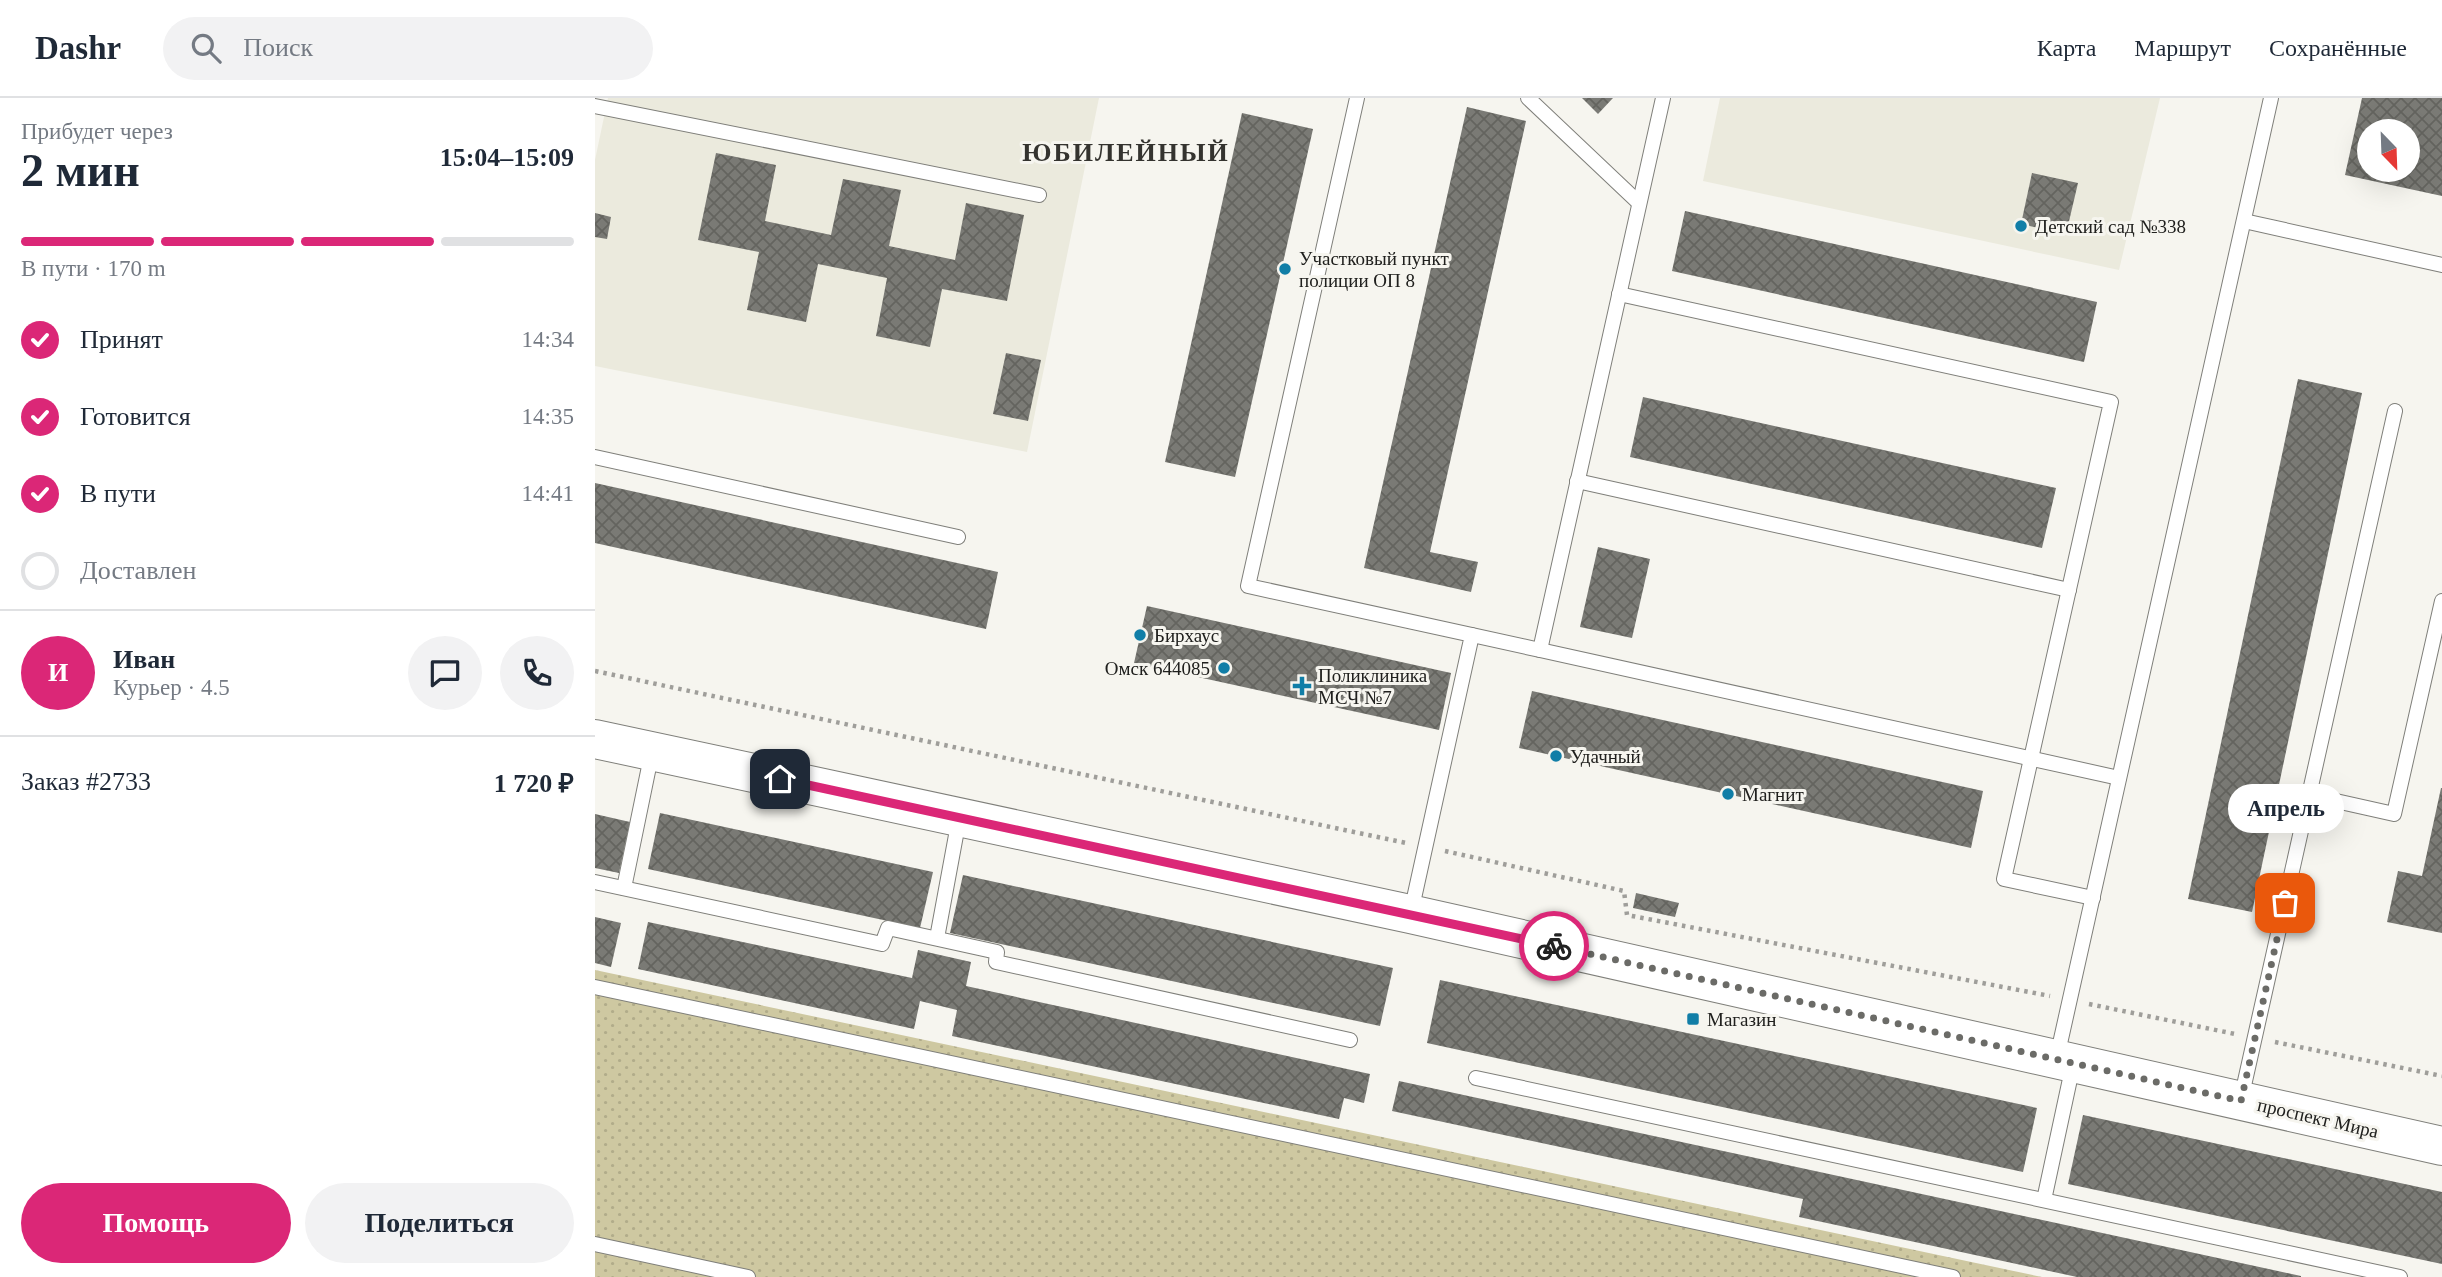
<!DOCTYPE html>
<html lang="ru">
<meta charset="utf-8">
<style>
body{margin:0;font-family:"Times New Roman",serif;background:#f2f2f3;color:#1f2937;height:100vh;display:flex;flex-direction:column;font-size:26px;white-space:nowrap}
*{box-sizing:border-box;margin:0}
p{font-size:23px;color:#747a83}
.icon{flex:none;width:38px;height:38px;fill:none;stroke:currentColor;stroke-width:2;stroke-linecap:round;stroke-linejoin:round}
.map{position:relative;flex:1;overflow:hidden}
.drawer{display:flex;flex-direction:column;background:#fff;width:595px}
.drawer>*{flex:none}
.needle{width:46px;rotate:157deg}
.tools{position:absolute;left:1762px;top:21px;display:grid;gap:14px}
.tools a{display:grid;place-items:center;width:63px;height:63px;border-radius:50%;background:#fff;box-shadow:0 7px 28px #0002;font-size:35px}
.pin{position:absolute;display:grid;place-items:center;width:60px;height:60px;color:#fff;margin:-30px;border-radius:14px;box-shadow:0 4px 10px #0006}
.courier{position:absolute;display:grid;place-items:center;width:70px;height:70px;margin:-35px;border:5px solid #db2777;border-radius:50%;background:#fff;color:#222;box-shadow:0 2px 9px #0007}
.bubble{position:absolute;height:49px;border-radius:24px;background:#fff;box-shadow:0 7px 28px #0002;font-size:23px;font-weight:700;line-height:49px;text-align:center}
.overview em{font-style:normal;font-weight:700}
.overview div{display:flex;flex-direction:column-reverse}
.overview{display:flex;align-items:center;justify-content:space-between;height:119px;padding:0 21px}
h1{font-size:46px;font-weight:700;line-height:52px}
.bar{display:grid;grid-template-columns:repeat(4,1fr);gap:10px 7px;align-content:center;height:84px;padding:0 21px}
.bar i{height:9px;border-radius:5px;background:#e0e1e3}
.bar .on{background:#db2777}
.bar p{grid-column:span 4}
.line{display:flex;align-items:center;gap:18px;padding:0 21px;border-top:2px solid #e0e1e3}
.line div{flex:1}
.round{display:grid;place-items:center;flex:none;width:74px;height:74px;border-radius:37px;background:#f2f2f3}
ol{padding:0 21px;list-style:none}
li{display:flex;align-items:center;gap:21px;height:77px}
li p{margin-inline-start:auto}
li .icon{padding:7px;border-radius:50%;background:#db2777;color:#fff;stroke-width:4}
li:last-child{color:#747a83}
li i{width:38px;height:38px;border:4px solid #e0e1e3;border-radius:50%}
.action{display:flex;gap:14px;margin-top:auto;padding:14px 21px}
.action a{flex:1;height:80px;border-radius:42px;background:#db2777;color:#fff;font-size:28px;font-weight:700;line-height:80px;text-align:center}
.action a+a{background:#f2f2f3;color:#1f2937}
header{display:flex;align-items:center;gap:42px;box-sizing:border-box;height:98px;padding:0 35px;background:#fff;border-bottom:2px solid #e0e1e3}
header strong{font-size:33px}
nav{display:flex;gap:38px;margin-inline-start:auto;font-size:24px}
.search{width:490px;height:63px;background:#f2f2f3;display:flex;align-items:center;gap:18px;box-sizing:border-box;padding:0 24px;border-radius:38px;color:#747a83;font-size:26px}
main{display:flex;flex:1;min-height:0}
.map>svg:first-child{display:block}
</style>
<header>
<strong>Dashr</strong>
<div class="search"><svg class="icon" aria-label="search" viewBox="0 0 24 24"><circle cx="10" cy="10" r="6"/><path d="M15 15l6 6"/></svg>Поиск</div>
<nav><a>Карта</a><a>Маршрут</a><a>Сохранённые</a></nav>
</header>
<main>
<section class="drawer">
<div class="overview"><div><h1>2 мин</h1><p>Прибудет через</p></div><em>15:04–15:09</em></div>
<div class="bar"><i class="on"></i><i class="on"></i><i class="on"></i><i></i><p>В пути · 170 m</p></div>
<ol>
<li><svg class="icon" aria-label="check" viewBox="0 0 24 24"><path d="M5 12l5 5 9-10"/></svg>Принят<p>14:34</p></li>
<li><svg class="icon" aria-label="check" viewBox="0 0 24 24"><path d="M5 12l5 5 9-10"/></svg>Готовится<p>14:35</p></li>
<li><svg class="icon" aria-label="check" viewBox="0 0 24 24"><path d="M5 12l5 5 9-10"/></svg>В пути<p>14:41</p></li>
<li><i></i>Доставлен</li>
</ol>
<div class="line" style="height:126px"><b class="round" style="background:#db2777;color:#fff">И</b><div><b>Иван</b><p>Курьер · 4.5</p></div><a class="round"><svg class="icon" aria-label="chat" viewBox="0 0 24 24"><path d="M4 5h16v11H9l-5 4z"/></svg></a><a class="round"><svg class="icon" aria-label="phone" viewBox="0 0 24 24"><path d="M5 4h4l2 5-3 2q2 4 5 5l2-3 5 2v4C11 20 4 13 5 4z"/></svg></a></div>
<div class="line" style="height:91px"><div>Заказ #2733</div><b>1 720 ₽</b></div>
<div class="action"><a>Помощь</a><a>Поделиться</a></div>
</section>
<div class="map">
<svg width="1847" height="1179" viewBox="0 0 1847 1179">
<defs>
<pattern id="garden-dots" width="8" height="8" patternUnits="userSpaceOnUse" patternTransform="scale(1.75)"><rect width="8" height="8" fill="#cec8a1"/><path d="M2 2h.1M6 6h.1" fill="none" stroke="#b1ac8a" stroke-width="1.8" stroke-linecap="round"/></pattern>
<pattern id="building-cross-hatch" width="8" height="8" patternUnits="userSpaceOnUse" patternTransform="scale(1.75)"><rect width="8" height="8" fill="#7a7a75"/><path d="M0 0l8 8M0 8l8-8" fill="none" stroke="#64645f"/></pattern>
</defs>
<rect width="100%" height="100%" fill="#f6f5ef"/>
<g fill="#ebeadd">
<polygon points="13,0 504,0 432,354 0,268 0,62"/>
<polygon points="1125,0 1565,0 1524,172 1108,83"/>
</g>
<polygon fill="url(#garden-dots)" points="0,872 1447,1179 0,1179"/>
<g fill="url(#building-cross-hatch)" fill-rule="evenodd">
<polygon points="987,0 1018,0 1003,16"/>
<path d="M1767 0H1847V98L1750 77ZM1774 33H1813V72H1774Z"/>
<polygon points="872,9 931,23 835,454 883,464 876,494 769,470"/>
<polygon points="647,15 718,31 640,379 570,364"/>
<polygon points="121,55 181,67 170,123 236,137 248,81 306,92 294,148 360,162 371,105 429,117 412,203 347,191 335,249 281,238 292,180 223,166 211,224 152,212 164,154 103,142"/>
<polygon points="1437,75 1483,85 1471,136 1426,126"/>
<polygon points="1090,113 1502,204 1489,264 1077,173"/>
<polygon points="0,115 16,119 12,141 0,139"/>
<polygon points="411,255 446,262 433,323 398,316"/>
<polygon points="1703,281 1767,295 1657,814 1593,801"/>
<polygon points="1048,299 1461,390 1447,450 1035,359"/>
<polygon points="0,385 403,474 391,531 0,445"/>
<polygon points="1003,449 1055,461 1037,540 985,529"/>
<polygon points="552,508 856,575 844,632 539,565"/>
<polygon points="937,593 1388,693 1376,750 924,650"/>
<polygon points="1846,690 1847,690 1847,835 1792,824 1803,773 1827,778"/>
<polygon points="65,715 338,774 325,830 53,771"/>
<polygon points="0,716 35,724 24,775 0,770"/>
<polygon points="368,777 798,870 785,928 355,835"/>
<polygon points="1041,795 1084,805 1080,819 1038,810"/>
<polygon points="0,819 26,825 16,869 0,865"/>
<polygon points="53,824 317,880 323,852 376,864 371,888 775,976 769,1005 749,1000 744,1021 357,938 362,912 325,903 319,931 43,871"/>
<polygon points="845,882 1442,1010 1428,1074 832,945"/>
<polygon points="804,983 1706,1178 1706,1179 1482,1179 1204,1119 1208,1101 797,1013"/>
<polygon points="1488,1017 1847,1094 1847,1166 1473,1086"/>
</g>
<g fill="none" stroke-linecap="round" stroke-linejoin="round">
<defs>
<g id="lane">
<polyline points="762,0 653,488 877,537 816,814"/>
<polyline points="933,0 1044,105"/>
<polyline points="0,8 444,97"/>
<polyline points="1649,123 1847,167"/>
<polyline points="1024,196 1516,304 1409,781 1498,800"/>
<polyline points="0,359 363,439"/>
<polyline points="982,383 1474,492"/>
<polyline points="877,537 945,552 1068,0"/>
<polyline points="945,552 1524,680"/>
<polyline points="1714,697 1799,716 1847,503"/>
<polyline points="0,784 287,846 293,830 402,854 401,864 755,942"/>
<polyline points="29,790 57,654"/>
<polyline points="342,840 364,721"/>
<polyline points="0,889 1358,1179"/>
<polyline points="1462,959 1676,0"/>
<polyline points="881,980 1805,1179"/>
<polyline points="1646,1001 1800,313"/>
<polyline points="1449,1102 1478,967"/>
<polyline points="0,1146 153,1179"/>
</g>
<polyline id="secondary" points="0,641 815,816 1847,1048"/>
</defs>
<use href="#lane" stroke="#7f7f7a" stroke-width="16"/>
<use href="#secondary" stroke="#7f7f7a" stroke-width="40"/>
<g stroke="#9f9e9a" stroke-width="4.5" stroke-dasharray="3.5 5" stroke-linecap="butt">
<polyline points="0,573 811,745"/>
<polyline points="850,753 1029,793 1032,817 1455,898"/>
<polyline points="1494,906 1640,936"/>
<polyline points="1680,944 1847,978"/>
</g>
<use href="#lane" stroke="#fff" stroke-width="14"/>
<use href="#secondary" stroke="#fff" stroke-width="38"/>
</g>
<g fill="none" stroke-linecap="round" stroke-linejoin="round">
<polyline stroke="#6b6b67" stroke-width="7" stroke-dasharray="0 12.6" points="959,848 1646,1003 1690,805"/>
<polyline stroke="#db2777" stroke-width="9" points="185,681 959,848"/>
</g>
<g fill="#117ea7" stroke="#f6f5ef" stroke-width="2.5">
<circle cx="1426" cy="128" r="7"/>
<circle cx="690" cy="171" r="7"/>
<circle cx="545" cy="537" r="7"/>
<circle cx="629" cy="570" r="7"/>
<path d="M703.5 577.5h7v7h7v7h-7v7h-7v-7h-7v-7h7z"/>
<circle cx="961" cy="658" r="7"/>
<circle cx="1133" cy="696" r="7"/>
<rect x="1091" y="914" width="14" height="14" rx="3.5"/>
</g>
<g text-anchor="middle" dominant-baseline="central" stroke-width="6" stroke-linejoin="round" paint-order="stroke">
<g font-size="19" fill="#20201e" stroke="#f6f5ef" text-anchor="start">
<text x="1440" y="128">Детский сад №338</text>
<text x="704" y="160">Участковый пункт<tspan x="704" dy="22">полиции ОП 8</tspan></text>
<text x="559" y="537">Бирхаус</text>
<text x="615" y="570" text-anchor="end">Омск 644085</text>
<text x="723" y="577">Поликлиника<tspan x="723" dy="22">МСЧ №7</tspan></text>
<text x="975" y="658">Удачный</text>
<text x="1147" y="696">Магнит</text>
<text x="1112" y="921">Магазин</text>
</g>
<g font-size="19" fill="#20201e" stroke="#f6f5ef">
<text transform="translate(1723 1020) rotate(13)">проспект Мира</text>
</g>
<g font-size="26" font-weight="bold" letter-spacing="2" fill="#34332f" stroke="#f6f5ef">
<text x="531" y="54">ЮБИЛЕЙНЫЙ</text>
</g>
</g>
</svg>
<div class="tools">
<a><svg class="needle" viewBox="-14 -14 28 28"><path d="M0-13l5 13h-10z" fill="#e53935"/><path d="M0 13l5-13h-10z" fill="#747a83"/></svg></a>
</div>
<div class="pin" style="left:1690px;top:805px;background:#ea580c"><svg class="icon" aria-label="bag" viewBox="0 0 24 24"><path d="M5 8h14l-1 12H6zM9 8a3 3 0 0 1 6 0"/></svg></div>
<div class="pin" style="left:185px;top:681px;background:#1f2937"><svg class="icon" aria-label="home" viewBox="0 0 24 24"><path d="M3 11l9-7 9 7M6 9v11h12V9"/></svg></div>
<div class="courier" style="left:959px;top:848px"><svg class="icon" aria-label="bike" viewBox="0 0 24 24"><circle cx="6" cy="16" r="4"/><circle cx="18" cy="16" r="4"/><path d="M6 16l4-8h5l3 8M10 8l3 8H6M13 5h3"/></svg></div>
<div class="bubble" style="left:1633px;top:686px;width:116px">Апрель</div>
</div>
</main>
